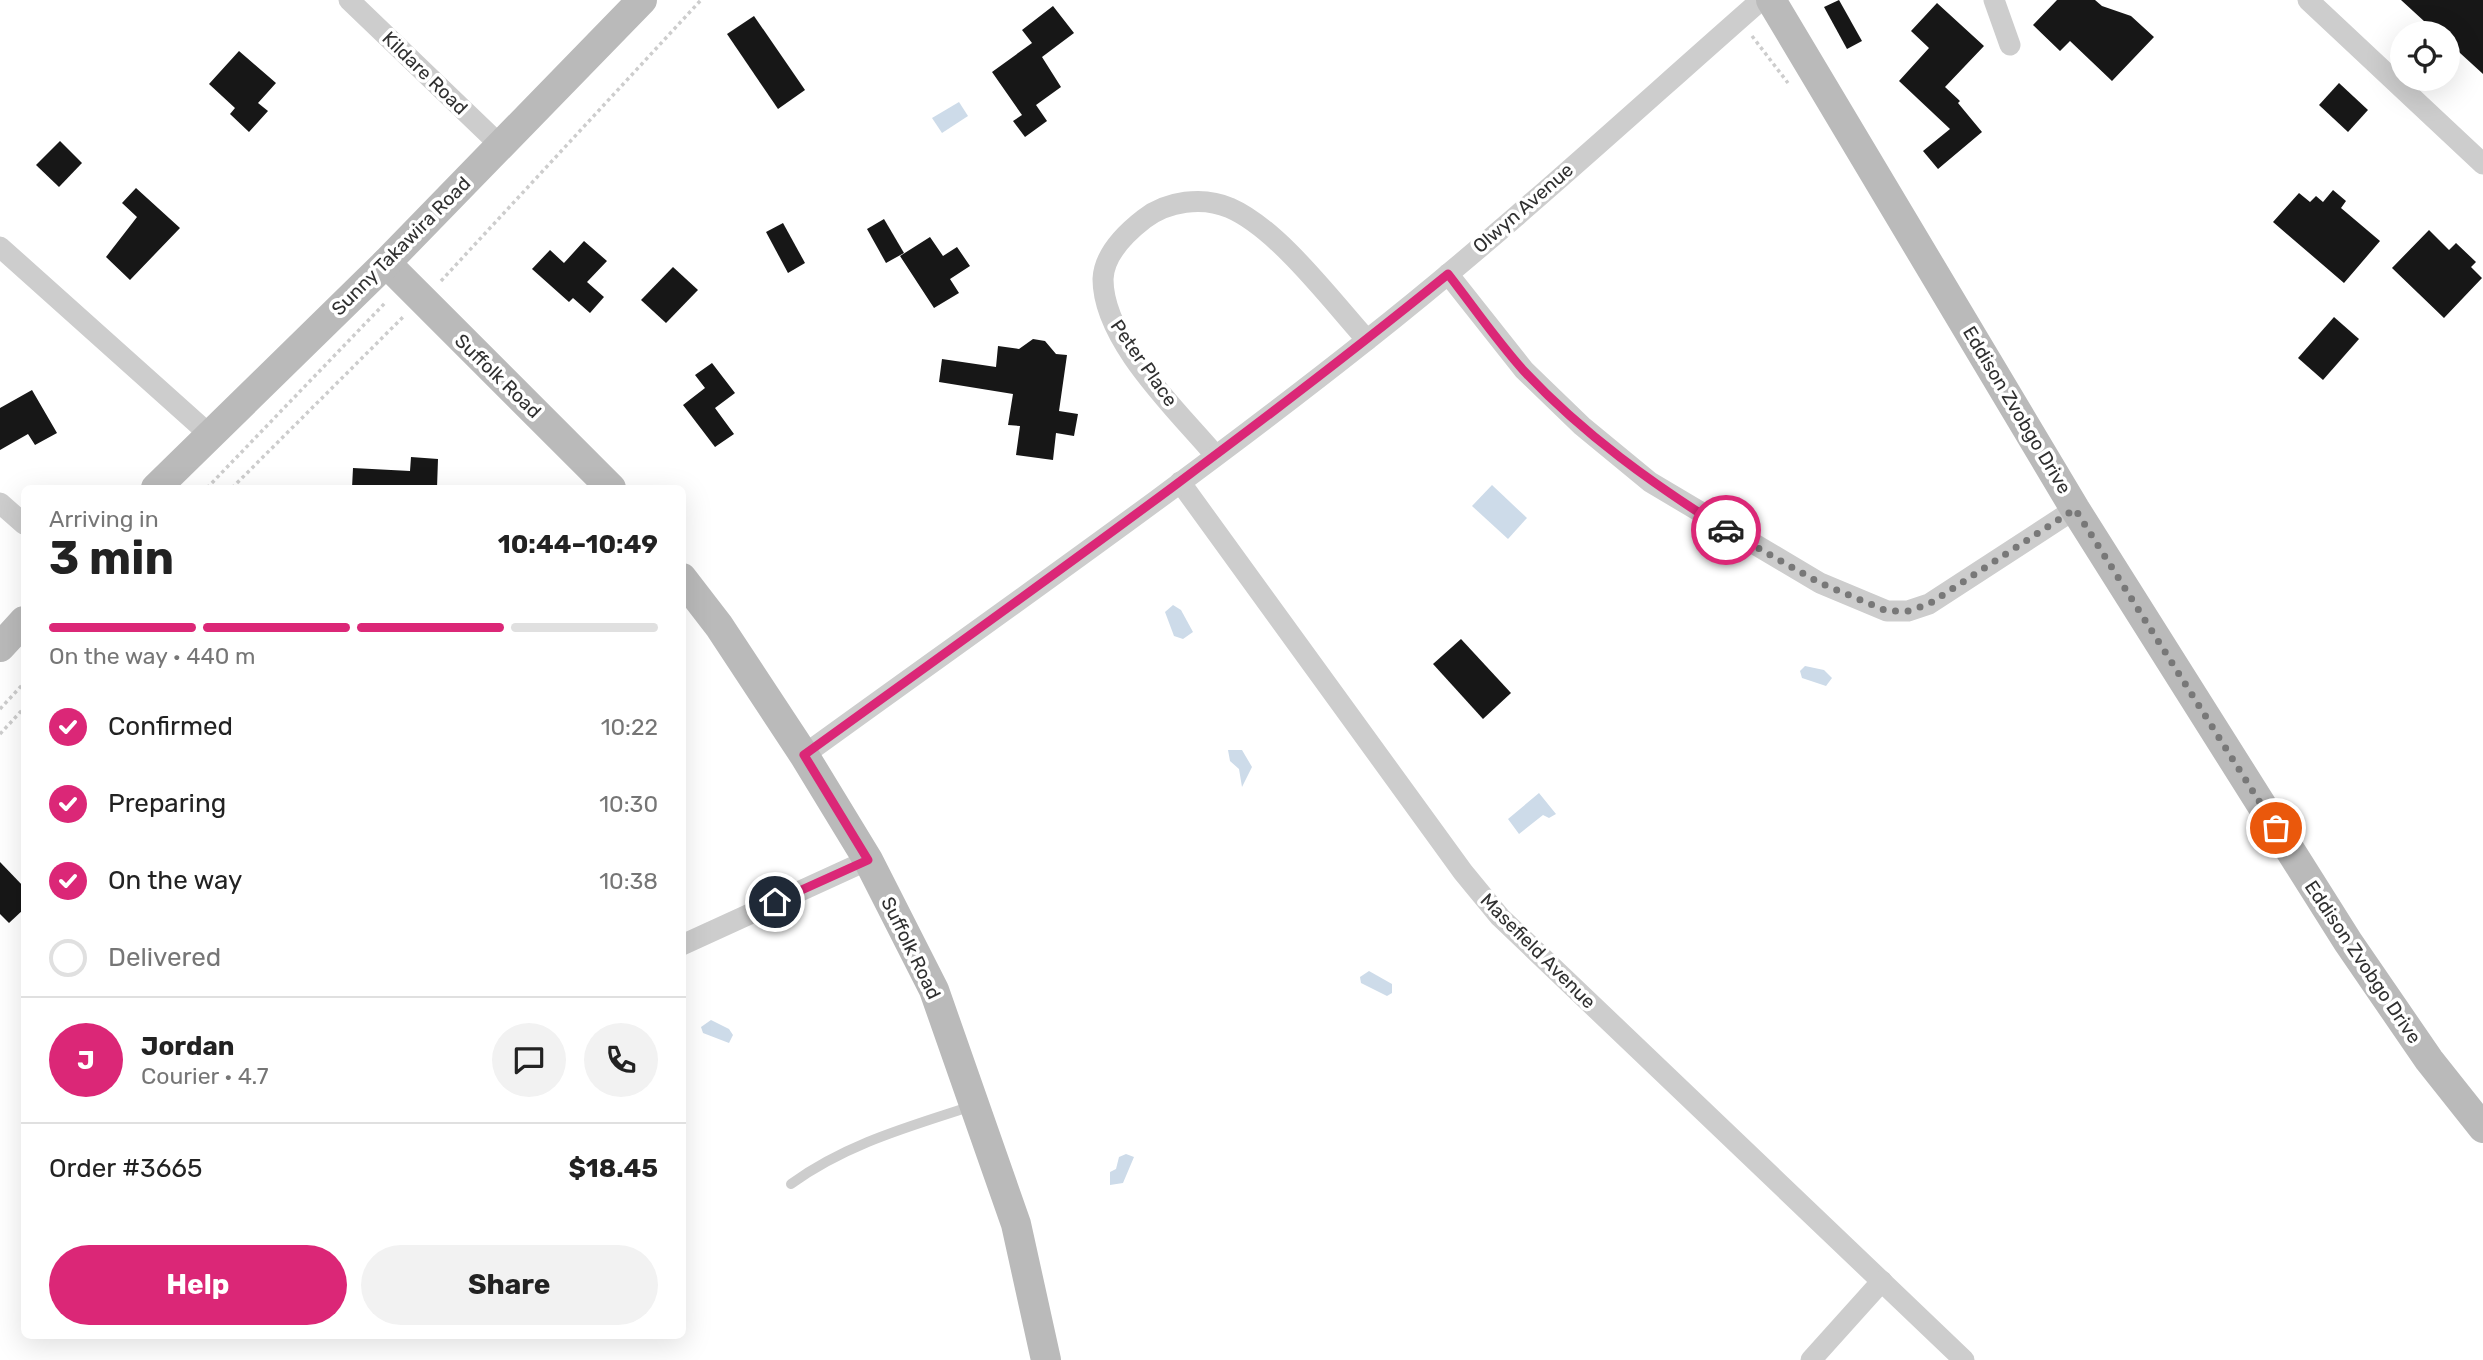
<!DOCTYPE html>
<meta charset="utf-8">
<style>
body{margin:0;font-family:Rubik,sans-serif;background:#f2f2f2;color:#222;height:100vh;display:flex;flex-direction:column;font-size:26px;white-space:nowrap}
*{box-sizing:border-box;margin:0}
p{font-size:23px;color:#767676}
.icon{flex:none;width:38px;height:38px;fill:none;stroke:currentColor;stroke-width:2;stroke-linecap:round;stroke-linejoin:round}
.map{position:relative;flex:1;overflow:hidden}
.sheet{position:absolute;left:21px;top:485px;width:665px;height:854px;display:flex;flex-direction:column;background:#fff;border-radius:10px;box-shadow:0 7px 28px #0002}
.sheet>*{flex:none}
.fabs{position:absolute;left:2390px;top:21px;display:grid;gap:14px}
.fabs a{display:grid;place-items:center;width:70px;height:70px;border-radius:50%;background:#fff;box-shadow:0 7px 28px #0002;font-size:35px}
.pin{position:absolute;display:grid;place-items:center;width:60px;height:60px;color:#fff;margin:-30px;border:4px solid #fff;border-radius:50%;box-shadow:0 2px 7px #0007}
.courier{position:absolute;display:grid;place-items:center;width:70px;height:70px;margin:-35px;border:5px solid #db2777;border-radius:50%;background:#fff;color:#222;box-shadow:0 2px 9px #0007}
.headline em{font-style:normal;font-weight:700}
.headline div{display:flex;flex-direction:column-reverse}
.headline{display:flex;align-items:center;justify-content:space-between;height:119px;padding:0 28px}
h1{font-size:46px;font-weight:700;line-height:52px}
.bar{display:grid;grid-template-columns:repeat(4,1fr);gap:10px 7px;align-content:center;height:84px;padding:0 28px}
.bar i{height:9px;border-radius:5px;background:#e0e0e0}
.bar .on{background:#db2777}
.bar p{grid-column:span 4}
.line{display:flex;align-items:center;gap:18px;padding:0 28px;border-top:2px solid #e0e0e0}
.line div{flex:1}
.round{display:grid;place-items:center;flex:none;width:74px;height:74px;border-radius:37px;background:#f2f2f2}
ol{padding:0 28px;list-style:none}
li{display:flex;align-items:center;gap:21px;height:77px}
li p{margin-inline-start:auto}
li .icon{padding:7px;border-radius:50%;background:#db2777;color:#fff;stroke-width:4}
li:last-child{color:#767676}
li i{width:38px;height:38px;border:4px solid #e0e0e0;border-radius:50%}
.primary-button{display:flex;gap:14px;margin-top:auto;padding:14px 28px}
.primary-button a{flex:1;height:80px;border-radius:42px;background:#db2777;color:#fff;font-size:28px;font-weight:700;line-height:80px;text-align:center}
.primary-button a+a{background:#f2f2f2;color:#222}
.map>svg:first-child{display:block}
</style>
<div class="map">
<svg width="2483" height="1360" viewBox="0 0 2483 1360">
<rect width="100%" height="100%" fill="#fff"/>
<g fill="#cddbe9">
<polygon points="959,102 968,116 942,133 932,118"/>
<polygon points="1492,485 1527,518 1508,539 1472,506"/>
<polygon points="1173,605 1181,610 1193,632 1183,639 1174,636 1165,612"/>
<polygon points="1805,666 1824,670 1832,678 1826,686 1802,678 1800,671"/>
<polygon points="1228,750 1242,750 1252,767 1242,787 1239,769 1230,761"/>
<polygon points="1539,793 1556,814 1549,818 1543,815 1519,834 1508,819"/>
<polygon points="1369,971 1392,984 1392,993 1387,996 1361,983 1360,977"/>
<polygon points="711,1020 729,1029 733,1035 729,1043 703,1033 701,1027"/>
<polygon points="1126,1154 1134,1157 1123,1183 1110,1185 1110,1172 1116,1169 1119,1157"/>
</g>
<g fill="#171717">
<polygon points="1839,0 1862,41 1847,49 1824,7"/>
<polygon points="2057,0 2095,0 2102,6 2131,16 2154,37 2112,81 2070,41 2060,51 2033,25"/>
<polygon points="2401,0 2483,0 2483,74 2448,42 2448,33 2437,33"/>
<polygon points="1937,3 1984,46 1945,87 1960,101 1958,103 1982,132 1938,169 1923,151 1950,129 1899,81 1929,48 1911,31"/>
<polygon points="1053,6 1074,33 1042,57 1061,87 1036,105 1047,121 1025,137 1013,121 1022,115 992,72 1032,43 1022,30"/>
<polygon points="754,16 805,90 778,109 727,34"/>
<polygon points="239,51 276,83 258,103 268,111 249,132 230,114 235,108 209,84"/>
<polygon points="2339,83 2368,110 2348,132 2319,105"/>
<polygon points="60,141 82,163 59,187 36,165"/>
<polygon points="136,188 180,228 130,280 106,257 137,217 122,203"/>
<polygon points="2333,190 2346,201 2341,208 2380,241 2344,283 2273,222 2299,193 2310,202 2316,196 2323,202"/>
<polygon points="884,219 904,253 886,263 867,229"/>
<polygon points="783,223 805,263 788,273 766,232"/>
<polygon points="2429,230 2449,250 2456,243 2476,262 2471,267 2482,278 2444,318 2392,268"/>
<polygon points="930,237 943,256 957,247 970,266 950,279 959,293 934,308 900,256"/>
<polygon points="584,241 607,261 587,282 604,297 590,313 573,298 569,302 532,269 550,250 564,263"/>
<polygon points="673,267 698,290 666,323 641,300"/>
<polygon points="2334,317 2359,339 2323,380 2298,358"/>
<polygon points="1033,339 1045,341 1056,354 1067,355 1059,411 1078,414 1074,436 1056,433 1053,460 1016,455 1020,426 1008,425 1013,394 939,382 942,359 996,367 998,346 1019,349"/>
<polygon points="712,363 735,393 715,408 734,434 715,447 683,405 705,388 695,375"/>
<polygon points="32,390 57,433 35,445 28,434 0,450 0,408"/>
<polygon points="411,457 438,459 437,488 352,488 353,468 410,471"/>
<polygon points="1461,639 1511,693 1483,719 1433,664"/>
<polygon points="0,862 24,887 24,909 9,923 0,914"/>
</g>
<g fill="none" stroke-linecap="round" stroke-linejoin="round">
<g stroke="#cdcdcd" stroke-width="3.5" stroke-dasharray="3.5 3.5" stroke-linecap="butt">
<polyline points="1752,36 1788,83"/>
<polyline points="441,281 701,0"/>
<polyline points="207,488 385,303"/>
<polyline points="232,488 405,315"/>
<polyline points="0,709 24,683"/>
<polyline points="0,734 24,708"/>
</g>
<path stroke="#cdcdcd" stroke-width="10" d="M791 1184C846 1144 908 1127 972 1106"/>
<g stroke="#cdcdcd" stroke-width="21">
<polyline points="349,0 501,146"/>
<polyline points="1994,0 2010,45"/>
<polyline points="2308,0 2483,164"/>
<polyline points="0,247 210,435"/>
<polyline points="1448,274 1524,370 1582,426 1650,482 1820,583 1887,611 1908,611 1929,604 2075,509"/>
<path d="M1215 455C1177 410 1103 341 1103 279 1104 254 1126 233 1144 219 1167 201 1203 196 1230 208 1278 229 1331 300 1367 340"/>
<polyline points="1180,482 1463,872 1500,917 1964,1360"/>
<polyline points="0,503 24,524"/>
<path d="M804 755C993 618 1184 485 1367 340 1503 233 1631 114 1761 0"/>
<polyline points="682,945 868,860"/>
<polyline points="1811,1360 1882,1281"/>
</g>
<g stroke="#bababa" stroke-width="30">
<polyline points="1771,0 2075,509 2348,942 2429,1060 2483,1128"/>
<polyline points="386,263 611,488"/>
<polyline points="156,488 386,263 642,0"/>
<polyline points="682,578 719,626 804,755 868,860 934,990 1016,1224 1046,1360"/>
<polyline points="0,647 24,621"/>
</g>
</g>
<g fill="none" stroke-linecap="round" stroke-linejoin="round">
<polyline stroke="#787878" stroke-width="7" stroke-dasharray="0 12.6" points="1726,530 1820,583 1887,611 1908,611 1929,604 2075,509 2276,828"/>
<path stroke="#db2777" stroke-width="9" d="M775 902 868 860 804 755C1021 598 1240 443 1448 274 1473 306 1497 341 1524 371 1584 435 1653 484 1726 530"/>
</g>
<g text-anchor="middle" dominant-baseline="central" stroke-width="7" stroke-linejoin="round" paint-order="stroke">
<g font-size="19" fill="#303030" stroke="#fff">
<text transform="translate(425 73) rotate(44)">Kildare Road</text>
<text transform="translate(1523 208) rotate(-41)">Olwyn Avenue</text>
<text transform="translate(401 246) rotate(-45)">Sunny Takawira Road</text>
<text transform="translate(1144 363) rotate(55)">Peter Place</text>
<text transform="translate(498 376) rotate(44)">Suffolk Road</text>
<text transform="translate(2017 410) rotate(59)">Eddison Zvobgo Drive</text>
<text transform="translate(911 948) rotate(64)">Suffolk Road</text>
<text transform="translate(1538 951) rotate(45)">Masefield Avenue</text>
<text transform="translate(2363 962) rotate(56)">Eddison Zvobgo Drive</text>
</g>
</g>
</svg>
<div class="fabs">
<a><svg class="icon" aria-label="locate" viewBox="0 0 24 24"><circle cx="12" cy="12" r="6"/><path d="M12 2v4M12 18v4M2 12h4M18 12h4"/></svg></a>
</div>
<div class="pin" style="left:2276px;top:828px;background:#ea580c"><svg class="icon" aria-label="bag" viewBox="0 0 24 24"><path d="M5 8h14l-1 12H6zM9 8a3 3 0 0 1 6 0"/></svg></div>
<div class="pin" style="left:775px;top:902px;background:#1f2937"><svg class="icon" aria-label="home" viewBox="0 0 24 24"><path d="M3 11l9-7 9 7M6 9v11h12V9"/></svg></div>
<div class="courier" style="left:1726px;top:530px"><svg class="icon" aria-label="car" viewBox="0 0 24 24"><path d="M5 17H2v-5l4-1 3-4h7l3 4 3 1v5h-3M9 17h6M6 11h13"/><circle cx="7" cy="17" r="2"/><circle cx="17" cy="17" r="2"/></svg></div>
<section class="sheet">
<div class="headline"><div><h1>3 min</h1><p>Arriving in</p></div><em>10:44–10:49</em></div>
<div class="bar"><i class="on"></i><i class="on"></i><i class="on"></i><i></i><p>On the way · 440 m</p></div>
<ol>
<li><svg class="icon" aria-label="check" viewBox="0 0 24 24"><path d="M5 12l5 5 9-10"/></svg>Confirmed<p>10:22</p></li>
<li><svg class="icon" aria-label="check" viewBox="0 0 24 24"><path d="M5 12l5 5 9-10"/></svg>Preparing<p>10:30</p></li>
<li><svg class="icon" aria-label="check" viewBox="0 0 24 24"><path d="M5 12l5 5 9-10"/></svg>On the way<p>10:38</p></li>
<li><i></i>Delivered</li>
</ol>
<div class="line" style="height:126px"><b class="round" style="background:#db2777;color:#fff">J</b><div><b>Jordan</b><p>Courier · 4.7</p></div><a class="round"><svg class="icon" aria-label="chat" viewBox="0 0 24 24"><path d="M4 5h16v11H9l-5 4z"/></svg></a><a class="round"><svg class="icon" aria-label="phone" viewBox="0 0 24 24"><path d="M5 4h4l2 5-3 2q2 4 5 5l2-3 5 2v4C11 20 4 13 5 4z"/></svg></a></div>
<div class="line" style="height:91px"><div>Order #3665</div><b>$18.45</b></div>
<div class="primary-button"><a>Help</a><a>Share</a></div>
</section>
</div>
